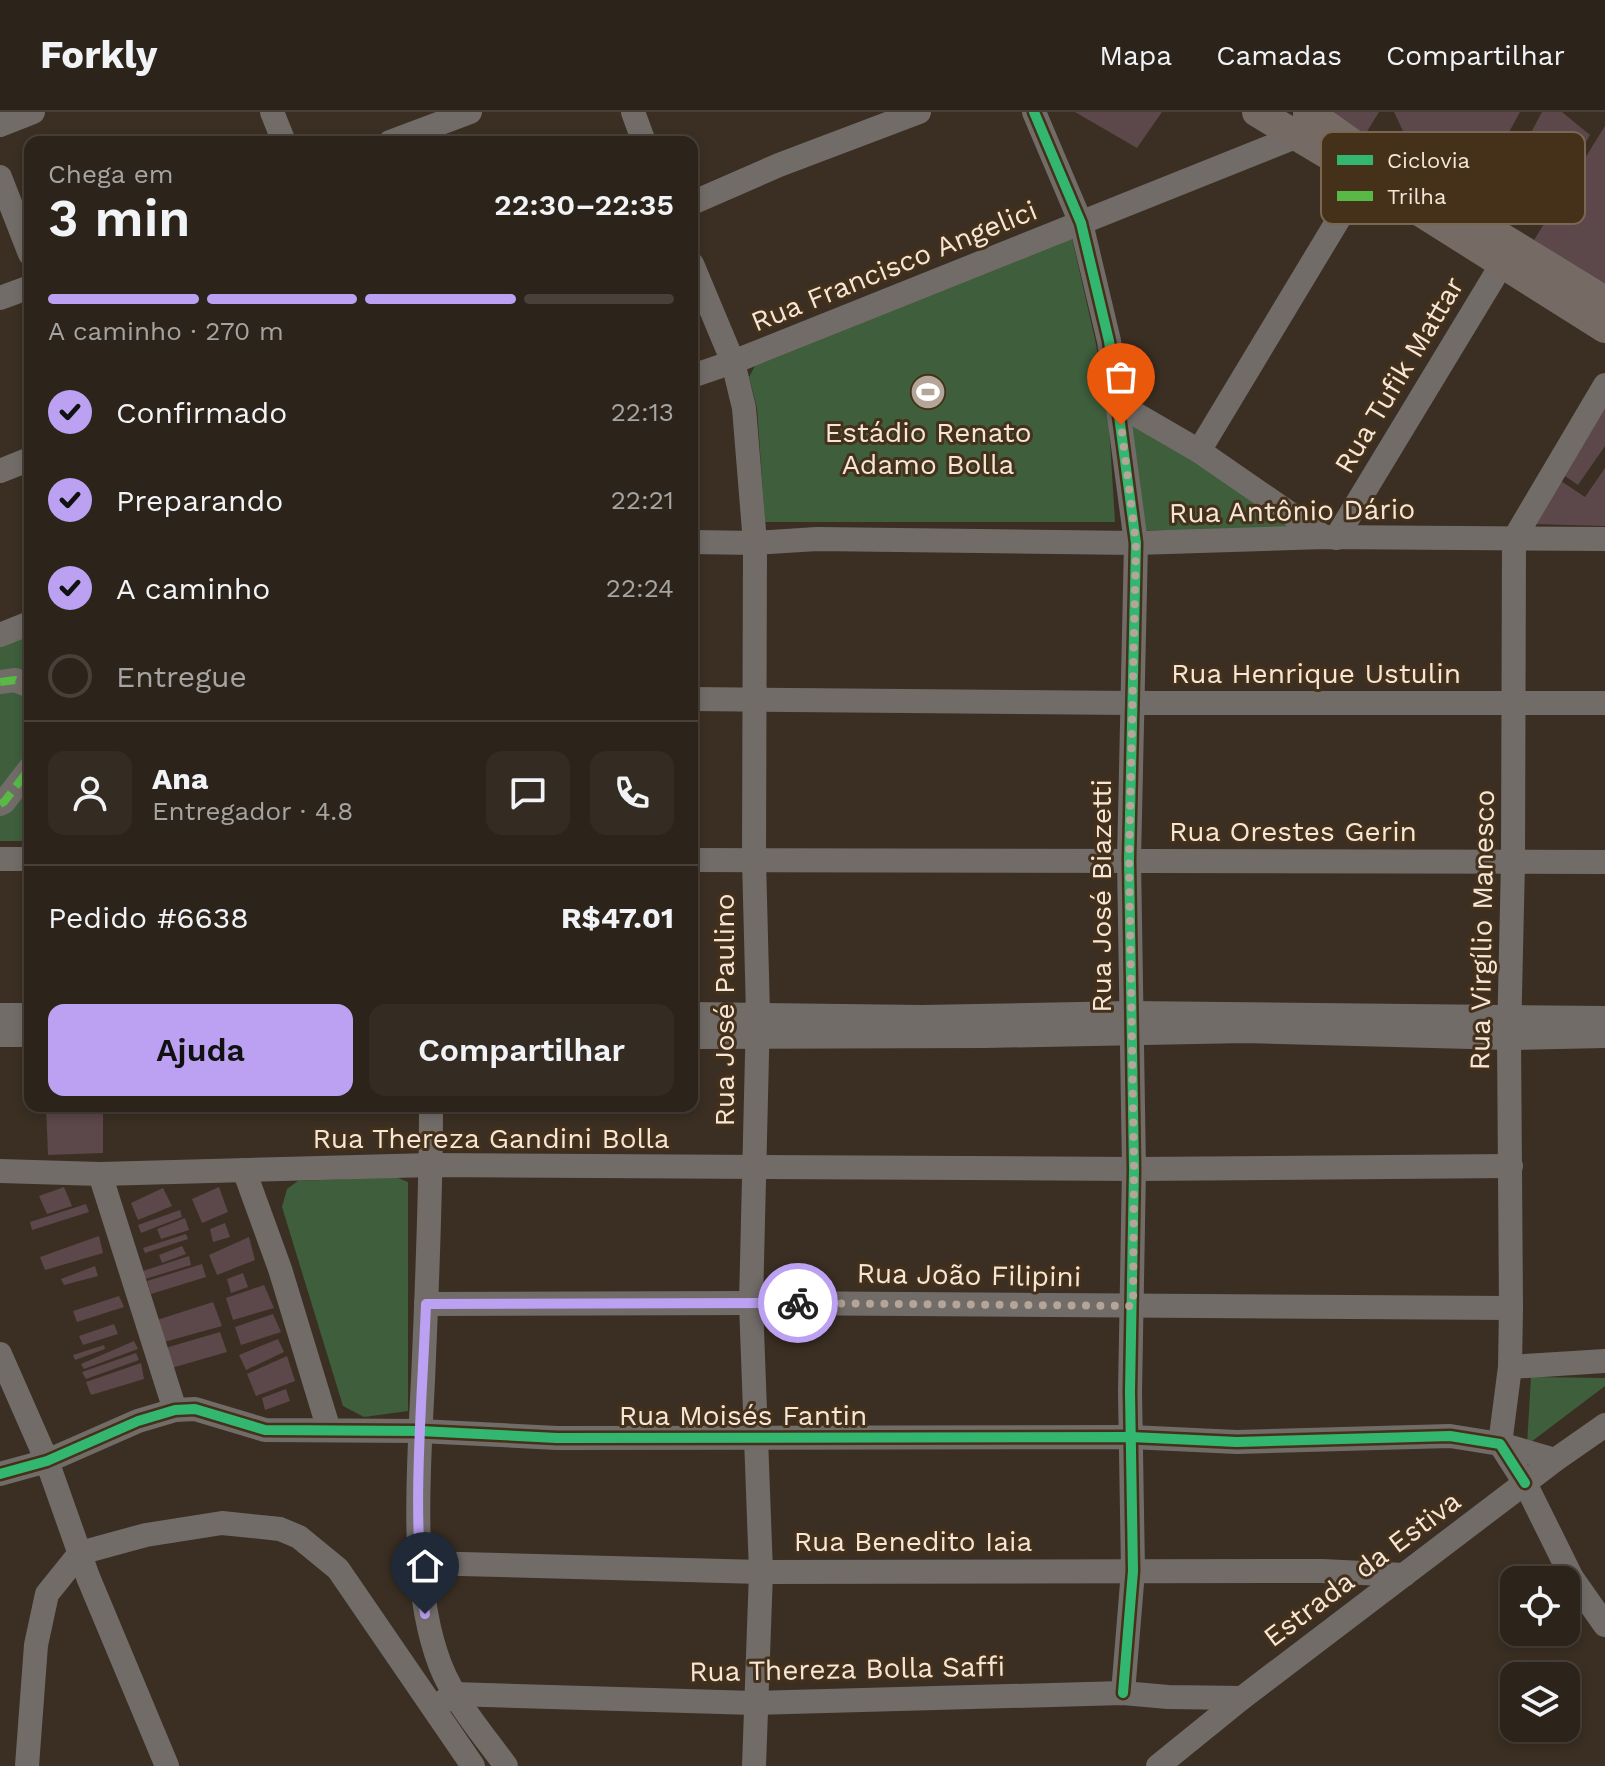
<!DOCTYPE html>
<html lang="pt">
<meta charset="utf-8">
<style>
body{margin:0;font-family:"Work Sans",sans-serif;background:#342b23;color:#f1f3f6;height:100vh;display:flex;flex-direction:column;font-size:30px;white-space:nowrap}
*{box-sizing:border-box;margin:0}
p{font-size:26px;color:#a6a4a2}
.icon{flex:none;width:44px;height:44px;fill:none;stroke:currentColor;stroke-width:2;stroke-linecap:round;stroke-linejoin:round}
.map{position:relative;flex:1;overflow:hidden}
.drawer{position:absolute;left:24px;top:24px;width:674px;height:976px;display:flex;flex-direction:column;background:#2c231a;border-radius:16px;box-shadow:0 4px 12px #0003,0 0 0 2px #484039}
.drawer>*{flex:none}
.buttons{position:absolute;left:1500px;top:1454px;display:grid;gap:16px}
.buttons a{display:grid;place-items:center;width:80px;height:80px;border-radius:16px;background:#2c231a;box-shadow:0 4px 12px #0003,0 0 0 2px #484039;font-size:40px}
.pin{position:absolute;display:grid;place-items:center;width:68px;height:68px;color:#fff;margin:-82px -34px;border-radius:50% 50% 50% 0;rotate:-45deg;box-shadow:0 0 8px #0007}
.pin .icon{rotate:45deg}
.courier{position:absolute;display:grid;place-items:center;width:80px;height:80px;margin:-40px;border:6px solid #bca0f2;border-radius:50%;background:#fff;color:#222;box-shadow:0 2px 10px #0007}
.overview em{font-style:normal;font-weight:600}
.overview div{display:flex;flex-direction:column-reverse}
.overview{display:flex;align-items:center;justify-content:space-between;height:136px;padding:0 24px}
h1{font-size:52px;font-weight:600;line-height:60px}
.bar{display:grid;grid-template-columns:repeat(4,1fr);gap:12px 8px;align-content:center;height:96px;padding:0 24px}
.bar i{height:10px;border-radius:6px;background:#484039}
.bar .active{background:#bca0f2}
.bar p{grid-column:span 4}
.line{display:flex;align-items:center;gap:20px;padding:0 24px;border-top:2px solid #484039}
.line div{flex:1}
.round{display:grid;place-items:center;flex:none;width:84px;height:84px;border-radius:16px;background:#342b23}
ol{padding:0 24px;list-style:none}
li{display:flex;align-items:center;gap:24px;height:88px}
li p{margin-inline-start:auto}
li .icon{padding:8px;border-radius:50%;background:#bca0f2;color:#111;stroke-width:4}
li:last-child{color:#a6a4a2}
li i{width:44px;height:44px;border:4px solid #484039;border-radius:50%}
.primary-button{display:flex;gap:16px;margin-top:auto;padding:16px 24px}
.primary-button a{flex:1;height:92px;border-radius:16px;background:#bca0f2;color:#111;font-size:32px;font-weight:600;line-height:92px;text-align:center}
.primary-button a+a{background:#342b23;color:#f1f3f6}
header{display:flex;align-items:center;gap:48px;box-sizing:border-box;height:112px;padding:0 40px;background:#2c231a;border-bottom:2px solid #484039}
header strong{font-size:38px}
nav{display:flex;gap:44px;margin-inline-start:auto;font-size:28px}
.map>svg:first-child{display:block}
</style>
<header>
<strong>Forkly</strong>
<nav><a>Mapa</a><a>Camadas</a><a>Compartilhar</a></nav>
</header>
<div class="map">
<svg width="1605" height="1654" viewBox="0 0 1605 1654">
<rect width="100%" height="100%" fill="#3b2f23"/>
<g fill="#3e5e3c">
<polygon points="1072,126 1096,232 1109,314 1115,410 765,410 757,296 749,265 755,254"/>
<polygon points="1130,306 1301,419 1139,418"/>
<polygon points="30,523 30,729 0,729 0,534"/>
<polygon points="396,1065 408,1070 408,1299 364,1305 343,1294 282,1095 287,1077 298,1069"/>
<polygon points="1531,1265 1605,1266 1605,1274 1527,1333"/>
</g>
<g fill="#5c474a">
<polygon points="1075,0 1162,0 1137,36"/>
<polygon points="1334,0 1379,0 1363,26"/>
<polygon points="1394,0 1520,0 1486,62 1403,19"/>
<polygon points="1542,0 1562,0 1590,23 1539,108 1497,84"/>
<polygon points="1605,14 1605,173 1534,128"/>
<polygon points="1605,292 1605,334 1578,373 1562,362"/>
<polygon points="1605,356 1605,414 1534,412 1561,369 1585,385"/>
<polygon points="46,994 103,994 103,1041 48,1043"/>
<polygon points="64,1075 72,1094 47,1102 39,1084"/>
<polygon points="219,1075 228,1100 202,1111 192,1087"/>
<polygon points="163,1076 172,1094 138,1108 131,1091"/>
<polygon points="86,1092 89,1100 32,1118 30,1110"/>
<polygon points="180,1098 182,1105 141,1121 138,1113"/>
<polygon points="185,1106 189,1118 161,1127 157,1117"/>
<polygon points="225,1111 230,1125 213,1130 210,1117"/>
<polygon points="186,1122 188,1127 145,1141 143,1136"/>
<polygon points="99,1124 103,1141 45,1158 40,1145"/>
<polygon points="249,1125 255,1148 217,1163 209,1143"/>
<polygon points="182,1134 186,1142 162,1151 159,1143"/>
<polygon points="189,1144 191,1153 145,1167 143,1159"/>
<polygon points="202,1152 206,1165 151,1182 147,1169"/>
<polygon points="95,1154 98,1164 64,1173 61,1167"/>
<polygon points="243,1161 248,1175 231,1181 227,1167"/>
<polygon points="264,1173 274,1196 233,1208 226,1186"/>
<polygon points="119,1184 124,1195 77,1210 73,1199"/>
<polygon points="213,1190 222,1214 164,1230 157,1208"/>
<polygon points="273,1202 281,1220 241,1233 235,1215"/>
<polygon points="114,1212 118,1222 83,1233 79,1224"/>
<polygon points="220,1220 227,1240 168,1257 162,1237"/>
<polygon points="278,1227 284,1240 246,1258 239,1243"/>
<polygon points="134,1229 138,1237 84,1257 81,1252"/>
<polygon points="104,1233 105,1237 75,1248 73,1243"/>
<polygon points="136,1241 139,1248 86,1267 82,1260"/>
<polygon points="287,1244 295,1269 256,1284 247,1262"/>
<polygon points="141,1251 144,1267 91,1283 86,1270"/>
<polygon points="286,1277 290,1289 265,1298 262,1286"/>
</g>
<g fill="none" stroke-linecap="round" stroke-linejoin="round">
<g stroke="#726c69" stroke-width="24">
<polyline points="272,0 284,30"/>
<polyline points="633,0 644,30"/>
<polyline points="1034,0 1081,111 1109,229 1136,431 1129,748 1134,1057 1130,1280 1133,1459 1123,1581"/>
<polyline points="0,13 33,0"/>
<polyline points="390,30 470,0"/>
<polyline points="0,65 30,142"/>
<polyline points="692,91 779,53 919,0"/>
<polyline points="692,152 733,250 744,296 755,431 754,748 758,902 751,1191 761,1460 754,1654"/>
<polyline points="0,186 30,175"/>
<polyline points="692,264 733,250 1295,25 1303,10"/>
<polyline points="1118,292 1199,339 1324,425"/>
<polyline points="1199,339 1373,50"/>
<polyline points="0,359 30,347"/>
<polyline points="1336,426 1511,137"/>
<polyline points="692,430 755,431 817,427 1136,431 1324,425 1605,427"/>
<polyline points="0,523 30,511"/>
<polyline points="0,570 15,568 30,574"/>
<polyline points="692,587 1132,591 1605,591"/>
<polyline points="0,692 4,690 30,656"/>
<polyline points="0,747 30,747"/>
<polyline points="692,748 1605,750"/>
<polyline points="692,902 922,905 1130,901 1605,906"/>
<polyline points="0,903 30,903"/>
<polyline points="0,923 30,923"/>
<polyline points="692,925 985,924 1246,919 1509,926 1605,924"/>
<path d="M431 994C431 1085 427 1177 423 1268 419 1351 410 1462 436 1541 449 1584 480 1618 506 1654"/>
<polyline points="244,1058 280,1157 329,1318"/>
<polyline points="0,1059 100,1062 431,1053 1134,1057 1511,1054"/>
<polyline points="100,1062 175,1298"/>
<polyline points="426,1192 751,1191 1511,1196"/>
<polyline points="0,1242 47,1349 88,1465 167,1654"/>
<polyline points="1510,1255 1605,1249"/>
<polyline points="1555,1348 1500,1332 1510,1255 1511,1196 1509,926 1513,750 1514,427 1605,273"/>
<polyline points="0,1362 47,1349 138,1309 175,1298 195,1297 265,1318 420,1319 557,1326 1131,1325 1237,1330 1450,1324 1500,1332 1525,1371 1572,1466 1605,1513"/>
<polyline points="421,1451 761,1460 1322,1459 1404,1463"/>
<polyline points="435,1596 453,1582 755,1591 1123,1581 1168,1585 1242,1586"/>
<polyline points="27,1654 36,1533 47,1482 80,1441 146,1423 222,1411 280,1417 299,1425 338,1457 473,1654"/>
<polyline points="1158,1654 1242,1586 1555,1348 1605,1313"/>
</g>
<g stroke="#756b64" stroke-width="30">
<polyline points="1257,0 1364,64 1605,216"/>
<polyline points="1308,0 1375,48 1605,189"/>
</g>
<g stroke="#58b947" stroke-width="8" stroke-dasharray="16 8" stroke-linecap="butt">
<polyline points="0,570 15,568 30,574"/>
<polyline points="0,692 4,690 30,656"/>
</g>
<defs>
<g id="cycleway">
<polyline points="1034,0 1081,111 1109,229 1136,431 1129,748 1134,1057 1130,1280 1133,1459 1123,1581"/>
<polyline points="0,1362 47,1349 138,1309 175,1298 195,1297 265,1318 420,1319 557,1326 1131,1325 1237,1330 1450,1324 1500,1332 1525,1371"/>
</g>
</defs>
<use href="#cycleway" stroke="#453019" stroke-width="15"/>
<use href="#cycleway" stroke="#33b770" stroke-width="10"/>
</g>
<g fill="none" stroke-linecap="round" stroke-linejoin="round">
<polyline stroke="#b3a699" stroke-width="8" stroke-dasharray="0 14.4" points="798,1191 1133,1194 1134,1057 1129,748 1136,431 1121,313"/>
<path stroke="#bca0f2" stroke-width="10" d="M425 1502C411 1400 422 1295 426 1192L798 1191"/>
</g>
<defs>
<symbol id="stadium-disc" viewBox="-11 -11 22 22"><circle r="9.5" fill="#b3a699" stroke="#453019"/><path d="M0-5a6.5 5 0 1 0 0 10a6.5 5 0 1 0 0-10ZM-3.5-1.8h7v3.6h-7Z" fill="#fff"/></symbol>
</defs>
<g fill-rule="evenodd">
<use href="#stadium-disc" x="908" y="260" width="40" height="40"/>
</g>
<g text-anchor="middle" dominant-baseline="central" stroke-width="6" stroke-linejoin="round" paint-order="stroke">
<g font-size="28" fill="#f4e6d8" stroke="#453019">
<text transform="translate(894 154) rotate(-22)">Rua Francisco Angelici</text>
<text transform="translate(1399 263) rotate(-59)">Rua Tufik Mattar</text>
<text transform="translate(1292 399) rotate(-1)">Rua Antônio Dário</text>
<text x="1316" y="561">Rua Henrique Ustulin</text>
<text x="1293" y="719">Rua Orestes Gerin</text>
<text transform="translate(1101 784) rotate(-90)">Rua José Biazetti</text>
<text transform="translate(1482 818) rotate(-89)">Rua Virgílio Manesco</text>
<text transform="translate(724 898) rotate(-90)">Rua José Paulino</text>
<text x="491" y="1026">Rua Thereza Gandini Bolla</text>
<text transform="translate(969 1163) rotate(1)">Rua João Filipini</text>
<text x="743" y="1303">Rua Moisés Fantin</text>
<text x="913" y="1429">Rua Benedito Iaia</text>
<text transform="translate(1362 1457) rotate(-37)">Estrada da Estiva</text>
<text transform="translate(847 1557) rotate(-1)">Rua Thereza Bolla Saffi</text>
</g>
<g font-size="28" fill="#f4e6d8" stroke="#453019">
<text x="928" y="320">Estádio Renato<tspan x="928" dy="32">Adamo Bolla</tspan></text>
</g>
</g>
<rect x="1321" y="20" width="264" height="92" rx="12" fill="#453019" stroke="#7a6752" stroke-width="2"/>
<rect x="1337" y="43" width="36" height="10" fill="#33b770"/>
<rect x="1337" y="79" width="36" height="10" fill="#58b947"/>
<g font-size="22" fill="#f4e6d8">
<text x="1387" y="56">Ciclovia</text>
<text x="1387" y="92">Trilha</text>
</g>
</svg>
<div class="buttons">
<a><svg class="icon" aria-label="locate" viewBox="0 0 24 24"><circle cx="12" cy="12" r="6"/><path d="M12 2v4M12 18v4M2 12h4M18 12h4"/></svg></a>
<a><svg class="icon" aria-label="layers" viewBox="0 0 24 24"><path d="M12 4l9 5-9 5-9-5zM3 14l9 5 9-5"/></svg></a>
</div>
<div class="pin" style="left:1121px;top:313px;background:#ea580c"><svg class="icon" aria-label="bag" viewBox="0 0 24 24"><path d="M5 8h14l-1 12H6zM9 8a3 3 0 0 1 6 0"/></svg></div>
<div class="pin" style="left:425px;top:1502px;background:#1f2937"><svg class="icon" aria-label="home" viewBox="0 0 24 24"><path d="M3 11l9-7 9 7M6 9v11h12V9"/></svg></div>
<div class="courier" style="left:798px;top:1191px"><svg class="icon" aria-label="bike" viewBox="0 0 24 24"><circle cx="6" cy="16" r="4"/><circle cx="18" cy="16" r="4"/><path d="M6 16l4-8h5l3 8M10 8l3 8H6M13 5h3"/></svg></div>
<section class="drawer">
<div class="overview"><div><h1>3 min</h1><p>Chega em</p></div><em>22:30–22:35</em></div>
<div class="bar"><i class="active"></i><i class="active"></i><i class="active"></i><i></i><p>A caminho · 270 m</p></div>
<ol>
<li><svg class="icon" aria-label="check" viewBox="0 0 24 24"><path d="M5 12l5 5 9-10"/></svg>Confirmado<p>22:13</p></li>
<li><svg class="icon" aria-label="check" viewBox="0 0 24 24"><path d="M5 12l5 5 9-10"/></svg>Preparando<p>22:21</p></li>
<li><svg class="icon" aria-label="check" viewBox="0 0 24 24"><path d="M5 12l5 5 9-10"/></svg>A caminho<p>22:24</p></li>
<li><i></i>Entregue</li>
</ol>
<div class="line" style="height:144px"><a class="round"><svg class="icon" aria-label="person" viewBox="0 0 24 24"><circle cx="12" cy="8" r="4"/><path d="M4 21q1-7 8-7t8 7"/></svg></a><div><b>Ana</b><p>Entregador · 4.8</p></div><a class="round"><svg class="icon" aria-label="chat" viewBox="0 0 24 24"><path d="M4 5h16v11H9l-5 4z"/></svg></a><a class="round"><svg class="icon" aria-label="phone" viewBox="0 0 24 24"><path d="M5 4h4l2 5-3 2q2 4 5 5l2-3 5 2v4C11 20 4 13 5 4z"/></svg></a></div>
<div class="line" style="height:104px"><div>Pedido #6638</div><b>R$47.01</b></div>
<div class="primary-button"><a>Ajuda</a><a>Compartilhar</a></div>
</section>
</div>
